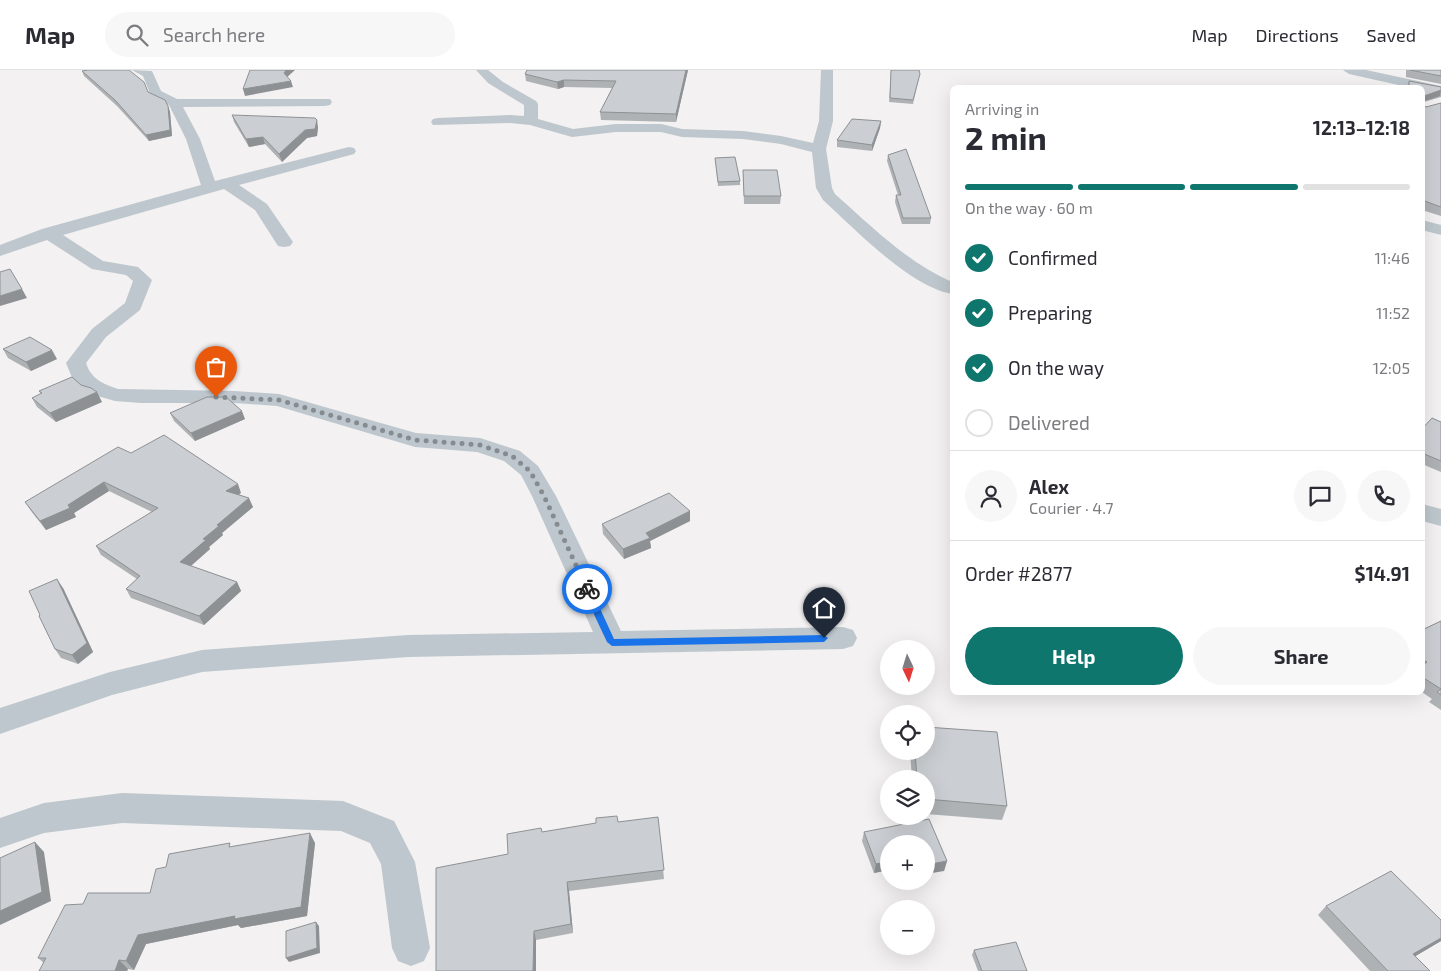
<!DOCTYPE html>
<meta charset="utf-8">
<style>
body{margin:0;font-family:"Exo 2",sans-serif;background:#f7f7f7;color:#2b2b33;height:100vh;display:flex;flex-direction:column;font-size:19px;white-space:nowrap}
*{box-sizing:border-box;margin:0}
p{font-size:16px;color:#7c7c81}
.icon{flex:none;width:28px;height:28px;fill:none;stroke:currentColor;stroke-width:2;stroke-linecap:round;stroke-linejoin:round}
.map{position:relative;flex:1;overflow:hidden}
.side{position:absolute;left:950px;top:15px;width:475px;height:610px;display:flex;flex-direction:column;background:#fff;border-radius:8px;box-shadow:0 5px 20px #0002}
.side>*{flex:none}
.needle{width:32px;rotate:176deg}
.fabs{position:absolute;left:880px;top:570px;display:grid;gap:10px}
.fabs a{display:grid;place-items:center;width:55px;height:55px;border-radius:50%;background:#fff;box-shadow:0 5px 20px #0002;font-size:25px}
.pin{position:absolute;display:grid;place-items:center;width:42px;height:42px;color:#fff;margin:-51px -21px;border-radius:50% 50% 50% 0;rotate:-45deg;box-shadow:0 0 5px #0007}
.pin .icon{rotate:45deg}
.courier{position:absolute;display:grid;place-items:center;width:50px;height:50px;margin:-25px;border:4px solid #1a73e8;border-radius:50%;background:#fff;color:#222;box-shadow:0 1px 6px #0007}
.summary em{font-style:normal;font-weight:700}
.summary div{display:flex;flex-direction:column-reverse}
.summary{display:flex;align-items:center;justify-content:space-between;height:85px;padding:0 15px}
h1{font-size:32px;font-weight:700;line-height:38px}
.bar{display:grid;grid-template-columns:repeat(4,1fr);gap:8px 5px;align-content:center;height:60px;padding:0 15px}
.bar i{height:6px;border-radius:4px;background:#e1e1e2}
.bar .on{background:#0f766e}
.bar p{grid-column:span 4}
.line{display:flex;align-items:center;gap:12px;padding:0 15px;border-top:1px solid #e1e1e2}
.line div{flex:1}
.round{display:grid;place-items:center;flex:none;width:52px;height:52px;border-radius:26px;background:#f7f7f7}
ol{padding:0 15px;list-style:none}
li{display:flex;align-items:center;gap:15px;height:55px}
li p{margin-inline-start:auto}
li .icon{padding:5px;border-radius:50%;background:#0f766e;color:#fff;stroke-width:4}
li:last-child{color:#7c7c81}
li i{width:28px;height:28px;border:2px solid #e1e1e2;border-radius:50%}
.button{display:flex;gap:10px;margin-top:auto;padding:10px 15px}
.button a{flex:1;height:58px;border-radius:30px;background:#0f766e;color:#fff;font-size:20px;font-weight:700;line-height:58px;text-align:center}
.button a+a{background:#f7f7f7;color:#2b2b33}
header{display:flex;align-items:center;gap:30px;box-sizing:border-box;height:70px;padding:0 25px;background:#fff;border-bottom:1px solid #e1e1e2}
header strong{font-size:24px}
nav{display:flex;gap:28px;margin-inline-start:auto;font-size:18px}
.search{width:350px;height:45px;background:#f7f7f7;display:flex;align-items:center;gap:12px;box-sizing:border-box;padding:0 18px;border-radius:28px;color:#7c7c81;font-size:19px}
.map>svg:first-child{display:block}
</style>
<header>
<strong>Map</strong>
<div class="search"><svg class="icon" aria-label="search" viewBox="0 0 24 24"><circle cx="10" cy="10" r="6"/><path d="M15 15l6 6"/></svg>Search here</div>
<nav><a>Map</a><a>Directions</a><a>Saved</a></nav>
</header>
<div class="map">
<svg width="1441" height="901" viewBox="0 0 1441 901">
<rect width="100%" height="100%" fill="#f3f1f1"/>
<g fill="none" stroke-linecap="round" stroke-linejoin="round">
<g fill="#bdc7cd" fill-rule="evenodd">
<path d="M132 0 152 1 161 21 177 29H330L332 32 330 35 325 36 183 37 200 69 215 111 349 77 354 78 356 81 354 84 239 115 267 134 293 172 290 176 284 177 278 176 255 140 224 119 63 165 103 191 138 197 152 210 140 240 106 267 86 293C91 309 103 314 118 319L235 321 279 324 416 363 480 368 520 381 538 396 556 426 621 561 843 557 853 560 857 568 853 576 843 579 408 587 202 602 112 625 0 664V638L110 602 202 580 408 565 593 562 532 426 521 405 504 391 477 382 415 377 277 336 235 333H141L115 331 87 323 73 310 66 293 92 259 125 233 133 211 126 205 92 199 47 170 0 186V175L42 159 201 115 186 69 169 35 151 26 143 6Z"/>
<path d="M476 0H488L503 12 536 31 538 34V49L573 59 616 54H661L682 59 743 61 781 66 813 73 819 51 821 0H833V51L826 79 832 118 835 124C872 157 907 192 952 212V224C909 216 856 160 823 130L816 118 812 82 781 74 743 69 682 67 661 62H616L572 67 530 55 510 53 433 55 431 52 433 49 438 48 510 45 524 46V35L488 13Z"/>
<polygon points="1343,0 1366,0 1441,16 1441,24 1422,20 1422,18 1412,18 1349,4"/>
<polygon points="1422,150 1441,155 1441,165 1422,160"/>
<polygon points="1422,434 1441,439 1441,456 1422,451"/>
<polygon points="122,723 343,731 394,751 415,792 430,878 424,891 411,896 398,891 392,878 381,794 370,773 341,761 122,753 44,763 0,778 0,748 44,733"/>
</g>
</g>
<g fill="#afb2b5">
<polygon points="527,0 688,0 676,52 601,50 600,42 612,18 564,17 558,19 526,11 525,4"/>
<polygon points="891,0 919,7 913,34 889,32"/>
<polygon points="1406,0 1441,0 1441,14 1406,7"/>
<polygon points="82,1 148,22 168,36 170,42 172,66 149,71 117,36 84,6"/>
<polygon points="1409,11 1441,17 1441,27 1424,32 1424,36 1426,37 1441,33 1441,146 1422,140 1422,18 1406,18"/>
<polygon points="232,45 318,57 317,66 307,68 282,92 265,74 249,77 234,52"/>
<polygon points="881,51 880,58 872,81 837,77 837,70"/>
<polygon points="888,85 931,148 930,154 902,154 895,132 896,125 898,125 887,91"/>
<polygon points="715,88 740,111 740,115 718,116"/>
<polygon points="743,100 781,126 780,134 744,134"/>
<polygon points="3,279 57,289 31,301 8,288"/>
<polygon points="81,315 102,332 56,352 37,337 32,328 41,324 39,321"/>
<polygon points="170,343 245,349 195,371 174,351"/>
<polygon points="1441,352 1441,402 1422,394 1422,359"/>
<polygon points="131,383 241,423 239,424 253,437 222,463 223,465 209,477 210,479 191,496 237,512 241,521 204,555 131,528 126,519 137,509 101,485 96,476 152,442 109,421 74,443 76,447 46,460 31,441 25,432"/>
<polygon points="690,441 690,451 650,471 651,478 624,489 603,464 602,454"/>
<polygon points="63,518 93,582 78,594 61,588 55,579 40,545"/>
<polygon points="1441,551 1441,640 1429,632 1432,629 1422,622 1422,560"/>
<polygon points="910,681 926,681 1007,736 1002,750 926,744 926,709 912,709"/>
<polygon points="658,747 664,809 569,821 573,863 536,870 536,901 436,901 508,784 541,758 542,762"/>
<polygon points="864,762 947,791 944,801 889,774 889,800 874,803 862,771"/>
<polygon points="315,773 307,846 241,858 238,855 146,874 134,900 128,899 127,901 39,901 44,893 38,888 83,834 150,823 166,797 232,777"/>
<polygon points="1326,836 1441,850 1441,871 1415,886 1430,901 1370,901 1318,845"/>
<polygon points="974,880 1027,901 978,901 972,885"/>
</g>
<g fill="#8e9194">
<polygon points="286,0 295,0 285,9 284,3"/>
<polygon points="686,0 688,0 676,52 676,44"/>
<polygon points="564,10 564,17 558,19 557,12"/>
<polygon points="291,11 293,17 245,26 243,19"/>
<polygon points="1441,20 1440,26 1422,32 1424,26"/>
<polygon points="168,36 170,42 172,66 149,71 146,65"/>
<polygon points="317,50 318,57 317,66 307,68 282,92 279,84"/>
<polygon points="881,51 880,58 872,81 872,75"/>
<polygon points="263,67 265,74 249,77 246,69"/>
<polygon points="22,219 27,228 0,236 0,226"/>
<polygon points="52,280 57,289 31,301 26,292"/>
<polygon points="97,322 102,332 56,352 50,343"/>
<polygon points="242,341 245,349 195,371 191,363"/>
<polygon points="104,412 109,421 74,443 76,447 46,460 40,451"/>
<polygon points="238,414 241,423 230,429 226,421"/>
<polygon points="249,428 253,437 222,463 223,465 209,477 210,479 185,501 180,492 217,455"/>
<polygon points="690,441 690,451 650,471 651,478 624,489 623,479 646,463"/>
<polygon points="57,509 63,518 93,582 78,594 72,585"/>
<polygon points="237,512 241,521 204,555 199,546"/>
<polygon points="310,763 315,773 307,846 241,858 238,855 146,874 134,900 126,891 138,865"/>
<polygon points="35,772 44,782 51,831 0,855 0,841"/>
<polygon points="889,791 889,800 874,803 876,794"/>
<polygon points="947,791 944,801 926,804 926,795"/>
<polygon points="567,812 569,821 573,863 571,854"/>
<polygon points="316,852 319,856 320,883 289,892 286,888"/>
<polygon points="534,861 536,870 536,901 533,901"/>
<polygon points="1441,868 1441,871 1404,893 1413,884"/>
<polygon points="119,890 128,899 127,901 115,901"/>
</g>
<g fill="#cbcfd3" stroke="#8e9194">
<polygon points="88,0 129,0 144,12 148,22 165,30 168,36 170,60 146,65 115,30 82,1"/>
<polygon points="250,0 286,0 284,3 291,11 243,19"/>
<polygon points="527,0 686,0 676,44 600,42 616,11 564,10 557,12 525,4"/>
<polygon points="891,0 919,0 920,4 913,30 890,28"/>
<polygon points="1410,0 1441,0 1441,6"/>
<polygon points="1409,11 1441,17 1441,20 1424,26 1424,36 1426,37 1441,33 1441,137 1422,130 1422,38 1424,38 1422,37 1422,18 1409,18"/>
<polygon points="232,45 315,48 317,50 315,59 305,60 279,84 263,67 246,69"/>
<polygon points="852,49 881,51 872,75 837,70"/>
<polygon points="906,79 931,148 903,148 896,125 901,125 888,85"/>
<polygon points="735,87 740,111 718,112 715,88"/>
<polygon points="743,100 777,100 781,126 744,126"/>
<polygon points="10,199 22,219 0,226 0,202"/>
<polygon points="30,267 52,280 26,292 3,279"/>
<polygon points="72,307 81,315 91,318 97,322 50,343 32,328 42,323 39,321"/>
<polygon points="207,327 226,327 242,341 191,363 170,343"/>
<polygon points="1432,348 1441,352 1441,391 1422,383 1422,371 1424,369 1422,369 1422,359"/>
<polygon points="164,365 238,414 226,421 249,428 217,455 219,456 203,469 206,470 180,492 237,512 199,546 126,519 140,506 96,476 158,438 104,412 68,435 70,438 40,451 25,432 118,377 131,383"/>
<polygon points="669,423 690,441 646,463 650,468 623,479 602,454"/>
<polygon points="57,509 87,573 72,585 55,579 39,546 40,545 29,521"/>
<polygon points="1441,551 1441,625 1437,622 1441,619 1422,607 1422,596 1427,592 1422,589 1422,560"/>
<polygon points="926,657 997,662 1007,736 926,729 926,709 917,709 915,681 926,681"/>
<polygon points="617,746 618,752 658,747 664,800 567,812 571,854 534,861 533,901 436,901 436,798 508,784 507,764 541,758 542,762 596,753 596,748"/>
<polygon points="929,749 947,791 926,795 926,774 889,774 889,791 876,794 864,762"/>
<polygon points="310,763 301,837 234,849 235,846 138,865 126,891 119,890 115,901 39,901 46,888 38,888 65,835 83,834 88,823 150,823 156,799 166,797 169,784 230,773 229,777"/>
<polygon points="35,772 42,822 0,841 0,788"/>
<polygon points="1391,801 1441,850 1441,868 1413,884 1430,901 1388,901 1326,836"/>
<polygon points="316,852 317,878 286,888 286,861"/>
<polygon points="1016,872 1027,901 982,901 974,880"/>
</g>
<polygon fill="#1a73e8" points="587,515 591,519 614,569 824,565 828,568 824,572 612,576 607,572 582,519"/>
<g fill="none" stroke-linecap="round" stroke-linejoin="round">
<polyline stroke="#848c91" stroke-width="5" stroke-dasharray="0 9" points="216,327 279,330 415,370 480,375 512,386 530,401 544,426 587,519"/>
</g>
</svg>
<div class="fabs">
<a><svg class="needle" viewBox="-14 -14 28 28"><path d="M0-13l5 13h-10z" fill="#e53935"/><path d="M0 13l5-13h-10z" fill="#7c7c81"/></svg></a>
<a><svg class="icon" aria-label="locate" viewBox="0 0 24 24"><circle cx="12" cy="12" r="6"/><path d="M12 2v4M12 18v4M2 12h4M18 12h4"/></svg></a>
<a><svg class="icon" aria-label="layers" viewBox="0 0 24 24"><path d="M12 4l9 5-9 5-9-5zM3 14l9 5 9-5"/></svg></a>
<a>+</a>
<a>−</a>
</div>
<div class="pin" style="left:216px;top:327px;background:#ea580c"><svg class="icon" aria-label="bag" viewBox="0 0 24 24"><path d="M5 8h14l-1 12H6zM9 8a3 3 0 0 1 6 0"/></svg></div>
<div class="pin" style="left:824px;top:568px;background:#1f2937"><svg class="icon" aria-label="home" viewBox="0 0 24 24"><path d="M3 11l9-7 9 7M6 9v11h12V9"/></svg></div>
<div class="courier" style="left:587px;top:519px"><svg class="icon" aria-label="bike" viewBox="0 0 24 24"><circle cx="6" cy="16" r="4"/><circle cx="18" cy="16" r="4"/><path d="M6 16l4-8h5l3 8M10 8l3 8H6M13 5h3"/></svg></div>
<section class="side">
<div class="summary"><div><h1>2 min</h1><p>Arriving in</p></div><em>12:13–12:18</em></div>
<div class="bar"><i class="on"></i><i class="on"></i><i class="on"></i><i></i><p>On the way · 60 m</p></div>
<ol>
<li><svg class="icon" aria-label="check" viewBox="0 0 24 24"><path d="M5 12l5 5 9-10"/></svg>Confirmed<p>11:46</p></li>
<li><svg class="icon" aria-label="check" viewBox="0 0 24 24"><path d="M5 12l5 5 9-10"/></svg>Preparing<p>11:52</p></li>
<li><svg class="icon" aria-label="check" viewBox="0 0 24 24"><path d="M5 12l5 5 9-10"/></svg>On the way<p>12:05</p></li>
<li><i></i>Delivered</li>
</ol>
<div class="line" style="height:90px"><a class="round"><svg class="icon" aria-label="person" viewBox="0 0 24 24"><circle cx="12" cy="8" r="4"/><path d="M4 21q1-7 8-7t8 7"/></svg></a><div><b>Alex</b><p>Courier · 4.7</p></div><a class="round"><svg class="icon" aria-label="chat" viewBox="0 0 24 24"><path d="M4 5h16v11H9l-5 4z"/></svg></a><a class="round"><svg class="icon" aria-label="phone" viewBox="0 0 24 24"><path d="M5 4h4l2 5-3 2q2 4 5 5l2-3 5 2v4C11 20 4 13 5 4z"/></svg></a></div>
<div class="line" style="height:65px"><div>Order #2877</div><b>$14.91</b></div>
<div class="button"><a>Help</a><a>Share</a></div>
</section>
</div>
